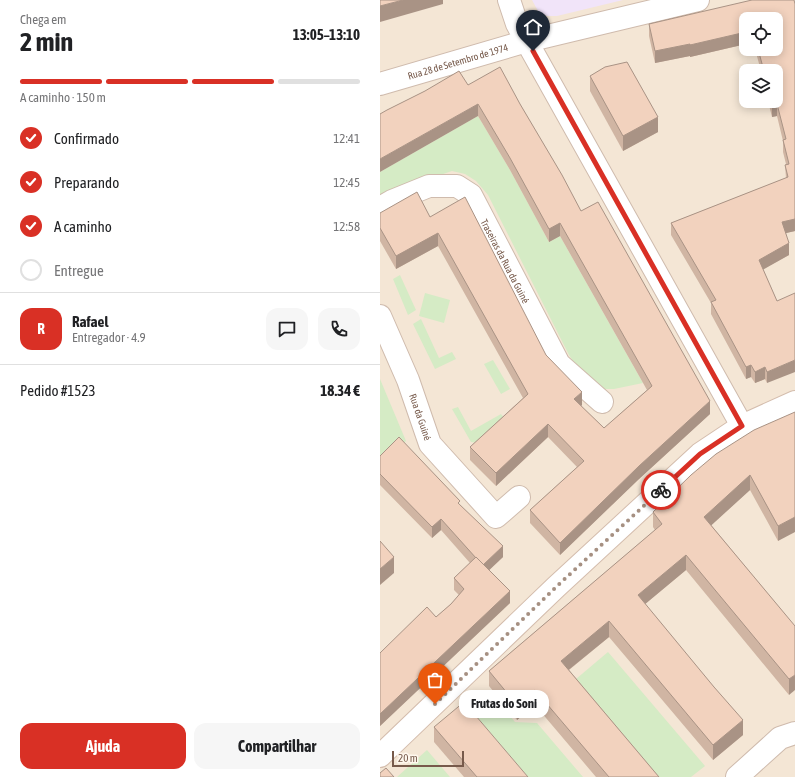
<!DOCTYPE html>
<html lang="pt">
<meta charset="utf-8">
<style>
body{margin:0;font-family:"Asap Condensed",sans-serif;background:#f6f6f6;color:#202124;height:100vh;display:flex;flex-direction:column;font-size:15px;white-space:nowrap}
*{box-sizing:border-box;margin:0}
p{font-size:13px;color:#757577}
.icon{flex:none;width:22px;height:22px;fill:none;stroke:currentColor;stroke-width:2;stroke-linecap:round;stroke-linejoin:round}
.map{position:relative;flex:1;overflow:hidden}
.drawer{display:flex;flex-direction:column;background:#fff;width:380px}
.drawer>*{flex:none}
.controls{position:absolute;left:359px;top:12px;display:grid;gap:8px}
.controls a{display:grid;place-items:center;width:44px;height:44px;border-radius:8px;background:#fff;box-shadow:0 2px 10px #0003;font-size:20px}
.scale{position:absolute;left:12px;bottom:10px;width:72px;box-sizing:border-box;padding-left:4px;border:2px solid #775a4b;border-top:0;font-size:11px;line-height:14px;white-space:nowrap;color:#775a4b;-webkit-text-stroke:3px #fff8ee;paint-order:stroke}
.pin{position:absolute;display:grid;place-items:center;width:34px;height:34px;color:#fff;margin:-41px -17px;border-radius:50% 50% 50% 0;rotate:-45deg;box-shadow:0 0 4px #0007}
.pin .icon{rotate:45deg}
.courier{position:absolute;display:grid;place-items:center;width:40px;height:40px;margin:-20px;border:3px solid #d93025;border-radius:50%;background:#fff;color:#222;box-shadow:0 1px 5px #0007}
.bubble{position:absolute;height:28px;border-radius:12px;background:#fff;box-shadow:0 2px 10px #0003;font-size:13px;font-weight:700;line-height:28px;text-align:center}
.head em{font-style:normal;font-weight:700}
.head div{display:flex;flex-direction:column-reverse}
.head{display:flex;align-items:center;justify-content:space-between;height:68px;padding:0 20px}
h1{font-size:26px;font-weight:700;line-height:30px}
.bar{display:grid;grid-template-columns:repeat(4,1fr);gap:6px 4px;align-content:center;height:48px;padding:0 20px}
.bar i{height:5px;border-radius:3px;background:#e0e0e0}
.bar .on{background:#d93025}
.bar p{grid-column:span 4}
.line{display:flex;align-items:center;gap:10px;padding:0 20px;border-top:1px solid #e0e0e0}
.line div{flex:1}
.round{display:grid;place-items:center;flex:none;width:42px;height:42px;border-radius:12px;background:#f6f6f6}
ol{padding:0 20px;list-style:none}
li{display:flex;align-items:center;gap:12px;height:44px}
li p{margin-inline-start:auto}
li .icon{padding:4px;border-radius:50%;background:#d93025;color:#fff;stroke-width:4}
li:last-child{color:#757577}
li i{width:22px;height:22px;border:2px solid #e0e0e0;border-radius:50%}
.action{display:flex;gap:8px;margin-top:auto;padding:8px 20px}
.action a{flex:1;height:46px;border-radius:12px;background:#d93025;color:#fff;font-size:16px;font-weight:700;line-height:46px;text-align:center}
.action a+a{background:#f6f6f6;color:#202124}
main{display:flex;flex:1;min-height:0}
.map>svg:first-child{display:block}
</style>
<main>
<section class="drawer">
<div class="head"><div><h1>2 min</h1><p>Chega em</p></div><em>13:05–13:10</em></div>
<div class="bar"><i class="on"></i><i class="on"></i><i class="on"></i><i></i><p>A caminho · 150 m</p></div>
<ol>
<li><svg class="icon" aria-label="check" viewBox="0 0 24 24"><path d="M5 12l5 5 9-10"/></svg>Confirmado<p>12:41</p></li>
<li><svg class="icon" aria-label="check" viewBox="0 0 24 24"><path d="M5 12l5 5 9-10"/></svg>Preparando<p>12:45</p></li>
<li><svg class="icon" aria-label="check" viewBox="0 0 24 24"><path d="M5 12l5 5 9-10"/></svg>A caminho<p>12:58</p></li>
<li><i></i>Entregue</li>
</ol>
<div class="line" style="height:72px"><b class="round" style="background:#d93025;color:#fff">R</b><div><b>Rafael</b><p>Entregador · 4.9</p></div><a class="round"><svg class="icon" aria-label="chat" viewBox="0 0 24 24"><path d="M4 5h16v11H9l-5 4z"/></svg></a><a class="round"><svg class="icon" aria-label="phone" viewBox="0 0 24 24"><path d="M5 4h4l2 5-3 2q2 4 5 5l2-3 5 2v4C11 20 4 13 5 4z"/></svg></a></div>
<div class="line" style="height:52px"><div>Pedido #1523</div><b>18.34 €</b></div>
<div class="action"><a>Ajuda</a><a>Compartilhar</a></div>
</section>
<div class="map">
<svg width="415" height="777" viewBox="0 0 415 777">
<rect width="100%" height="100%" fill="#fdf4e7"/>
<path fill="#f4e6d5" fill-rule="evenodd" d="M0 0H415V777H0ZM366 19H396V49H366ZM366 71H396V101H366Z"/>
<polygon fill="#f1e4f9" points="152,0 243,0 177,16 167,16 158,11"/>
<g fill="#d5ebc5">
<polygon points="98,116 130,170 169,242 180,236 263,383 234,389 220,389 200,372 189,355 108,195 96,181 85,174 72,171 34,184 0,203 0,172"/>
<polygon points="20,275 36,310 28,315 13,279"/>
<polygon points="45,293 70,300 64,323 39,316"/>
<polygon points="41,319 59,358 72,352 76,359 55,369 33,324"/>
<polygon points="113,360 130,389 121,394 104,364"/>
<polygon points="0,379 26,441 0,467"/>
<polygon points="78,407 91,431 121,414 124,418 97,443 91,442 72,409"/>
<polygon points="228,652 325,766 311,777 278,777 196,679"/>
<polygon points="111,693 135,722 157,723 203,777 148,777 91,710"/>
<polygon points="47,750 70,777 17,777"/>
</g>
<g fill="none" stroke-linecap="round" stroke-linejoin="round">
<defs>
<g id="street">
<polyline points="129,0 137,24 362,426"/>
<path id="s1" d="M0 84 147 41 318 0"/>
<path id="s2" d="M0 208 12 201 49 186H77L91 195 179 364 222 402"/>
<path id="s3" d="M0 316 28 380 50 444 116 517 139 497"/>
<polyline points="357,777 400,738 415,733"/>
</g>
<polyline id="secondary" points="0,756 176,587 320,454 362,426 415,402"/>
</defs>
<use href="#street" stroke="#cfbbad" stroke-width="24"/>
<use href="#secondary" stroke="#d4bdad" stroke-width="24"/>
<use href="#street" stroke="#fff" stroke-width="22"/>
<use href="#secondary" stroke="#fff" stroke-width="22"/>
</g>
<g fill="#d0b5a3">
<polygon points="414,0 415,231 406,233 409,255 383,269 397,301 387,383 385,379 375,383 371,377 366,379 331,314 331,303 291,235 291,223 406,178 405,165 406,164 403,152 403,141 397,116 392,117 388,101 396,101 396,71 381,71 375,49 396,49 366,19 366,44 310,57 310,56 275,63 269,36 269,24"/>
<polygon points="210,76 278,132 243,151 210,91"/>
<polygon points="88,85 140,104 201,211 330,414 259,479 180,555 150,523 150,510 197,467 168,437 116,486 90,460 90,447 143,398 58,246 16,269 0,241 0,213 50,217 166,355 202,405 201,406 224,428 267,390 180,236 169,242 130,170 98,116"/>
<polygon points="415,412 398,541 370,490 331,525 415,627 409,695 306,570 265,604 363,735 333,760 229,637 189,670 279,777 216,777 155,705 137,720 109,686 109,671 275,530 273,527 273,512"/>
<polygon points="0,456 80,505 123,557 109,570 130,603 0,726 0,653 56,617 71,604 79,595 74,590 74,578 90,563 61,530 52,538 0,485"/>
<polygon points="54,727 148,777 84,777 54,742"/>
</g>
<g fill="#a99385">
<polygon points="23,0 63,0 63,4 0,22 0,6"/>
<polygon points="366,32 366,44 310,57 310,45"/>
<polygon points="310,44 310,56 275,63 275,51"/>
<polygon points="98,104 98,116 0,172 0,159"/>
<polygon points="397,104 397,116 392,117 392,105"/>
<polygon points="278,117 278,132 243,151 243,136"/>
<polygon points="415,219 415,231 402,234 402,222"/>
<polygon points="180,223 180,236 169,242 169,229"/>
<polygon points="58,233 58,246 16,269 16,256"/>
<polygon points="409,243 409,255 379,272 379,260"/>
<polygon points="415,360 415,372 387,383 387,372"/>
<polygon points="371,365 371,377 366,379 366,367"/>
<polygon points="385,367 385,379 375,383 375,372"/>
<polygon points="202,392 202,405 194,412 194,399"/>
<polygon points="330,401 330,414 259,479 180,555 180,543 259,466"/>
<polygon points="168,424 168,437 116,486 116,473"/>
<polygon points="370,475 370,490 324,532 324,517"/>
<polygon points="415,517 415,532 398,541 398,526"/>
<polygon points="61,519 61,530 52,538 52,527"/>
<polygon points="123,546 123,557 103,576 103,565"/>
<polygon points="306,555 306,570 258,610 258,595"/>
<polygon points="14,557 14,573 0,585 0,569"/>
<polygon points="130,591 130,603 0,726 0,714"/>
<polygon points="229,621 229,637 181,676 181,661"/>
<polygon points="415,675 415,690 409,695 409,679"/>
<polygon points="155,690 155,705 137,720 137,705"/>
<polygon points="363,720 363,735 333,760 333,745"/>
</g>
<g fill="#f2d2be" stroke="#a99385">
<polygon points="0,0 23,0 0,6"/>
<polygon points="372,0 414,0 415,4 415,219 402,222 409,243 379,260 397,301 415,293 415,360 387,372 385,367 375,372 371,365 366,367 331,302 336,300 291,223 408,177 405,165 409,164 403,140 406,139 397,104 392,105 391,101 396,101 396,71 384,71 378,49 396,49 396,19 366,19 366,32 310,45 310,44 275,51 269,24"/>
<polygon points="247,62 278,117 243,136 210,76 225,67"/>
<polygon points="120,67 140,104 182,175 201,211 218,202 330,401 259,466 180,543 150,510 204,461 168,424 116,473 90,447 148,394 58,233 16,256 0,228 0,213 37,192 50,217 85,197 166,355 202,392 194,399 224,428 272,386 180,223 169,229 130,158 98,104 0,159 0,114 7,110 45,91 79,71 88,85"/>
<polygon points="415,412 415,517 398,526 370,475 324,517 415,626 415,675 409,679 306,555 258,595 334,687 363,720 333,745 229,621 181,661 279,777 229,777 155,690 137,705 109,671 282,524 273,512 311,475 336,454 374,430"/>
<polygon points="19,437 80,501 78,503 123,546 103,565 96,558 61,519 52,527 0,474 0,456"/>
<polygon points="0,541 14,557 0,569"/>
<polygon points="96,557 130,591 0,714 0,653 47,607 56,617 71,604 84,589 74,578"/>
<polygon points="84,702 148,777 97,777 54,727"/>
<polygon points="6,768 14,777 0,777 0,773"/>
</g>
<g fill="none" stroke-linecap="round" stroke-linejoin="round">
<polyline stroke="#a69082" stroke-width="4" stroke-dasharray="0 7.2" points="55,704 176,587 281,490"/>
<polyline stroke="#d93025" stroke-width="5" points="153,51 362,426 320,454 281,490"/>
</g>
<g text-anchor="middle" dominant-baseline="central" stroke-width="3.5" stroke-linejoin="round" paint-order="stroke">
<g font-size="10" fill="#775a4b" stroke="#fff8ee">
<text stroke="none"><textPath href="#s1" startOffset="81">Rua 28 de Setembro de 1974</textPath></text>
<text stroke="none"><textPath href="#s2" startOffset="173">Traseiras da Rua da Guiné</textPath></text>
<text stroke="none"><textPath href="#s3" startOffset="109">Rua da Guiné</textPath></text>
</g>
</g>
</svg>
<div class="controls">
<a><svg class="icon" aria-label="locate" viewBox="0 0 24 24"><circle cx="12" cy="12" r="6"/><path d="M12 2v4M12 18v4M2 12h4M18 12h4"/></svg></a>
<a><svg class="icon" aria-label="layers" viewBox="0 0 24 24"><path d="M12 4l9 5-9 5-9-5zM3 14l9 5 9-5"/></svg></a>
</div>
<div class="scale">20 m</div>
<div class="pin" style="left:55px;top:704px;background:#ea580c"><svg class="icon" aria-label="bag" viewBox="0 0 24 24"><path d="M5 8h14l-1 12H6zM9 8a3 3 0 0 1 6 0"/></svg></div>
<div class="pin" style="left:153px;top:51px;background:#1f2937"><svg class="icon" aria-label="home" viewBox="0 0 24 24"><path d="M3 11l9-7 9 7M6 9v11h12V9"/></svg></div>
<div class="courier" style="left:281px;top:490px"><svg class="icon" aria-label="bike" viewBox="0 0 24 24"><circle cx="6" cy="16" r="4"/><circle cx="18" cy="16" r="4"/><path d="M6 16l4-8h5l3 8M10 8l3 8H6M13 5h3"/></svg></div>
<div class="bubble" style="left:79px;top:690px;width:90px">Frutas do Soni</div>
</div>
</main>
